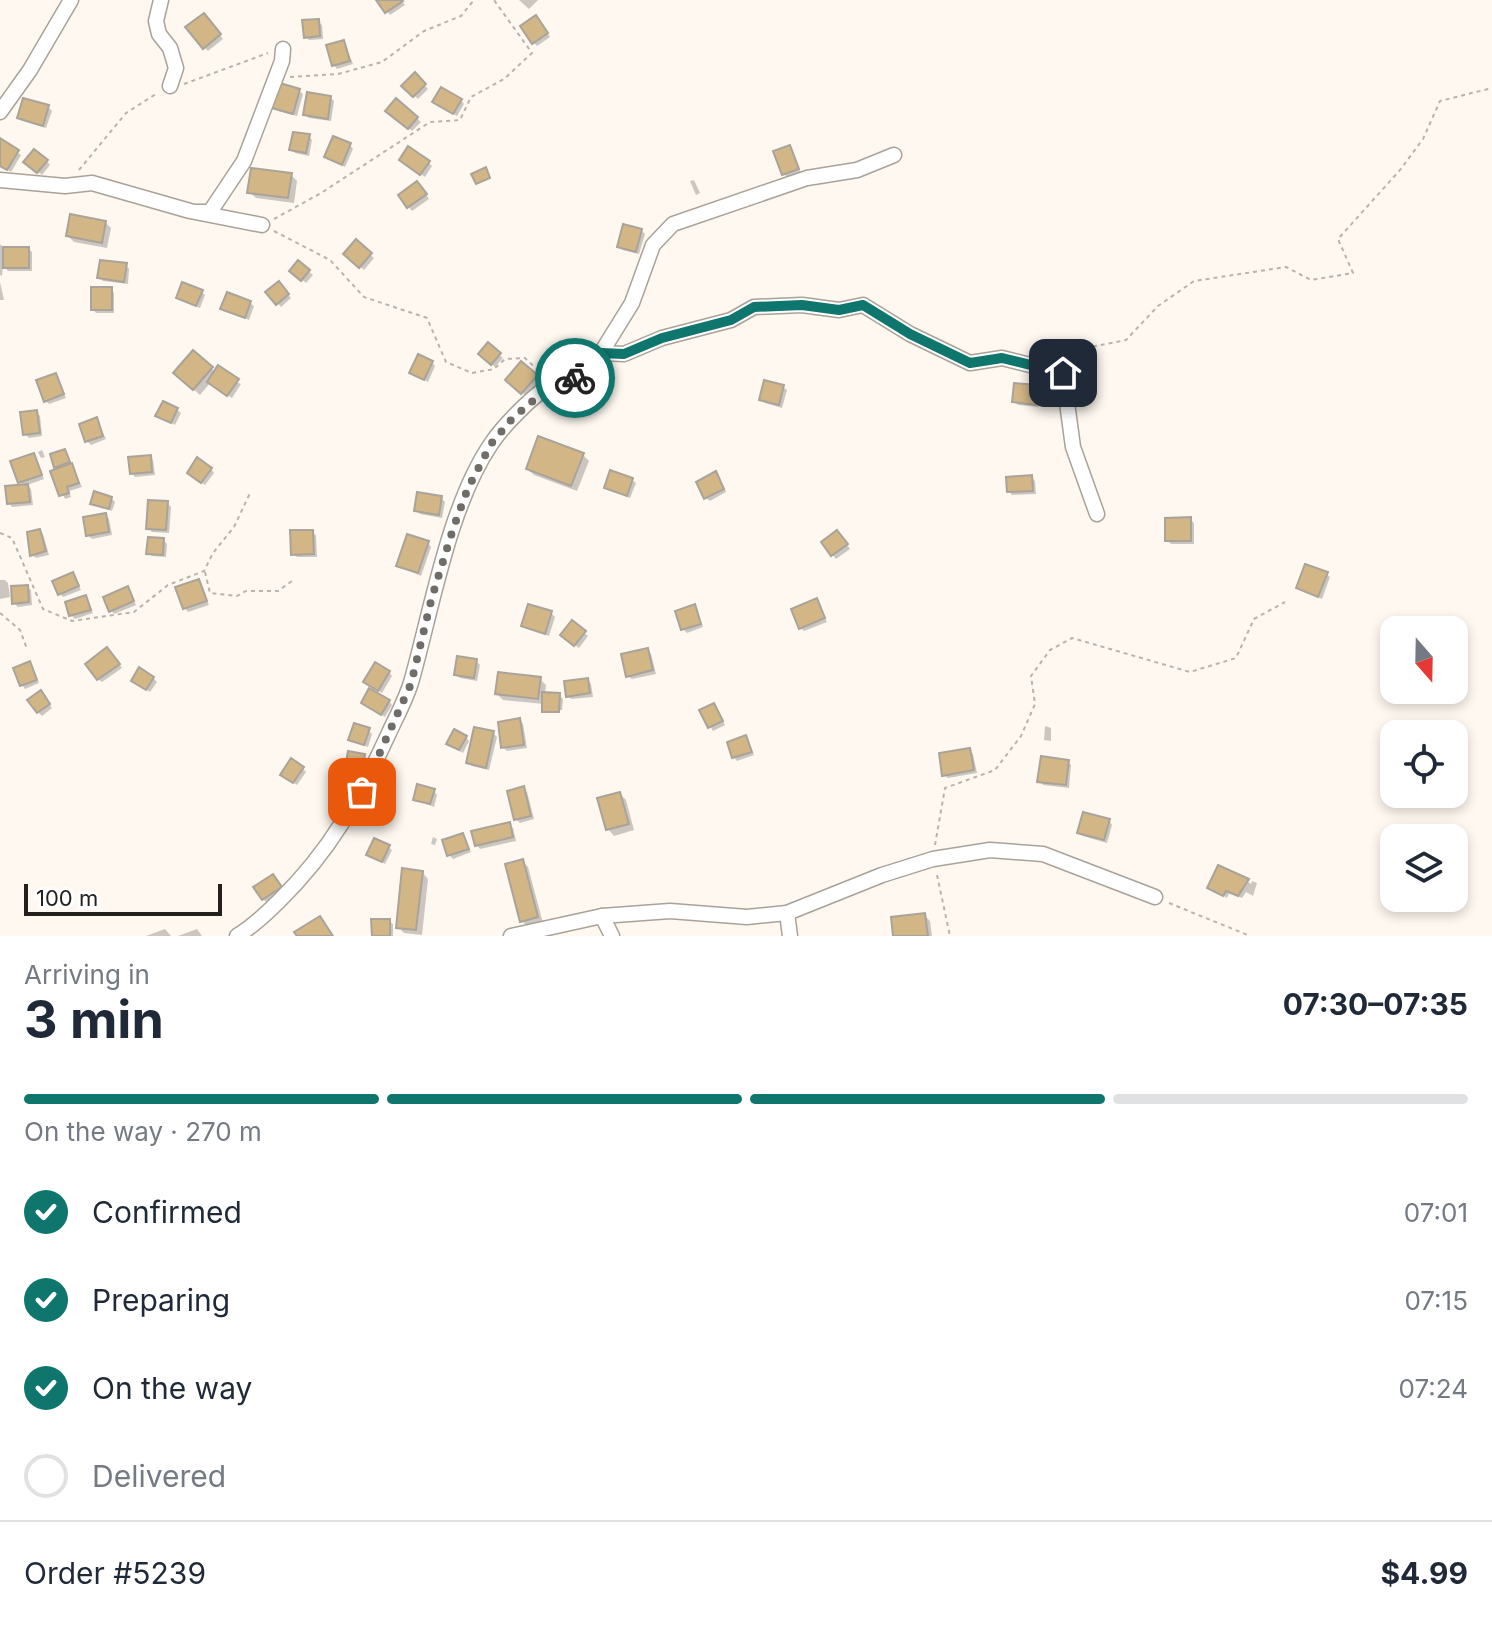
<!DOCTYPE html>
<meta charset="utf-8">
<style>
body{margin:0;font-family:Inter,sans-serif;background:#f2f2f3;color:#1f2937;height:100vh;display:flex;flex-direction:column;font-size:30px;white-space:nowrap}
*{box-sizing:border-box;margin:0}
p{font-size:26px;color:#747a83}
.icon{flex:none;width:44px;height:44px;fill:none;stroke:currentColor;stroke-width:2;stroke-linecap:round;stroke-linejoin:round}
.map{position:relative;height:936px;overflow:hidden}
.details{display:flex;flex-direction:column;background:#fff;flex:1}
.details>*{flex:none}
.needle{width:52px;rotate:160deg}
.tools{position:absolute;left:1380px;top:616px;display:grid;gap:16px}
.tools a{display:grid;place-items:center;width:88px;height:88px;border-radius:16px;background:#fff;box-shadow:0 4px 12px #0003;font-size:40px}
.scale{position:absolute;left:24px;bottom:20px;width:198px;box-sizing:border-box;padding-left:8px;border:4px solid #23201d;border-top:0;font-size:22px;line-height:28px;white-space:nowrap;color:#23201d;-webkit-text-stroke:6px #fff;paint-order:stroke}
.pin{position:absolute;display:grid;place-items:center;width:68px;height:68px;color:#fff;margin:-34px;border-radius:16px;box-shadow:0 4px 12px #0006}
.courier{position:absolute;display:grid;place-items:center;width:80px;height:80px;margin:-40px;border:6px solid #0f766e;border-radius:50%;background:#fff;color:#222;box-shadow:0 2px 10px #0007}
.overview em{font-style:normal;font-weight:700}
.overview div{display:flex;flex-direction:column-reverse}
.overview{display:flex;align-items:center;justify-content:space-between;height:136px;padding:0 24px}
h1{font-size:52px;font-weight:700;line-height:60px}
.bar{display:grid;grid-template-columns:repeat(4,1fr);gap:12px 8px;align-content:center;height:96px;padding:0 24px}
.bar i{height:10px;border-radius:6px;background:#e0e1e3}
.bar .selected{background:#0f766e}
.bar p{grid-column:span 4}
.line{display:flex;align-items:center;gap:20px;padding:0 24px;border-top:2px solid #e0e1e3}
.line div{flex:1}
ol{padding:0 24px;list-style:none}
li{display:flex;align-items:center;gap:24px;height:88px}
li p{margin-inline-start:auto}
li .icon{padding:8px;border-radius:50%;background:#0f766e;color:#fff;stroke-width:4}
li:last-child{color:#747a83}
li i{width:44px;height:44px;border:4px solid #e0e1e3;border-radius:50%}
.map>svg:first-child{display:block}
</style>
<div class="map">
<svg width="1492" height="936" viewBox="0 0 1492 936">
<rect width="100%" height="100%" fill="#fef8f0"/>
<g fill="#0003">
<polygon points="379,0 401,0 405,5 390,15"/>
<polygon points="519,0 538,0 529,9"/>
<polygon points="207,19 223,39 208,51 204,47"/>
<polygon points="318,21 322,25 323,39 309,40 306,37"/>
<polygon points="540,21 550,37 537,46 533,42"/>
<polygon points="344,42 353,64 337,69 334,65"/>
<polygon points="415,75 428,89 418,99 404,86"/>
<polygon points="299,91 303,94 297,116 278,111 275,108"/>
<polygon points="330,97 334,101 331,121 309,118 305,114"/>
<polygon points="461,100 464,104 457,116 438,105"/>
<polygon points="396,101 421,122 412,131 388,111"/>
<polygon points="48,107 52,111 46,128 23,121 19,117"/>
<polygon points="309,136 312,140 309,156 295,153 292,150"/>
<polygon points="0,141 21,155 11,172 0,165"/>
<polygon points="350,145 353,149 345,167 326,156"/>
<polygon points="790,147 801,173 788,178 784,174"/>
<polygon points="47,161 50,165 42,175 29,165"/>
<polygon points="405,163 429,163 432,166 425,177"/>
<polygon points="291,175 297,181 294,203 256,198 249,192"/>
<polygon points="694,180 700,193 696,195 690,181"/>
<polygon points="421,187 429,199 412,211 400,196"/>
<polygon points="105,222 111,228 107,248 74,242 68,236"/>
<polygon points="641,230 645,234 639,254 623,250 620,247"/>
<polygon points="356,242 374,258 364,270 346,254"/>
<polygon points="0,244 5,249 29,249 32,252 32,271 8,271 3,265 2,276 0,275"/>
<polygon points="298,263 313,275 306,283 292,271"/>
<polygon points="126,265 129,269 128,284 103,281 100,278"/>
<polygon points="0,282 4,300 0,300"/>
<polygon points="278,283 291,298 281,307 268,292"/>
<polygon points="111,289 114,293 114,313 96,313 93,309"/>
<polygon points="202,292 205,295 200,308 178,298"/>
<polygon points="250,303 254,306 249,320 223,308"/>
<polygon points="488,345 503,358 495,367 481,354"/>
<polygon points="194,353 216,373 241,384 232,398 210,383 200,395 182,379"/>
<polygon points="432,362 435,366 428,382 411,373"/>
<polygon points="521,364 540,380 526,396 508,379"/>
<polygon points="56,375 66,398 49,404 46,401"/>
<polygon points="783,387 787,390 782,408 765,403 761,399"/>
<polygon points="1037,387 1041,391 1039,407 1018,405 1014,402"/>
<polygon points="177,410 181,413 175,425 158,415"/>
<polygon points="36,412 40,416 42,436 29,438 25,434"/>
<polygon points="97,420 106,439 91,445 87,441"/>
<polygon points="42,450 45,457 41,458 38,452"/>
<polygon points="65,451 82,487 69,491 71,497 65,499 53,472 57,470 52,456"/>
<polygon points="34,455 44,479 27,485 31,489 33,505 12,507 9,503 24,486 20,482"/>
<polygon points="583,455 589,461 577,491 534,475 528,469"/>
<polygon points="150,457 153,460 155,475 135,477 132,473"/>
<polygon points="211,469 214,473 205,485 193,477"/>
<polygon points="719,477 726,492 710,501 706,498"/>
<polygon points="1031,477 1035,481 1036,494 1012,495 1009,491"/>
<polygon points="632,480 636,483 630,498 606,487"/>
<polygon points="111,498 115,502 112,511 92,503"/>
<polygon points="441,498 445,502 442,518 420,514 416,510"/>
<polygon points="167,503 171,507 169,533 152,532 148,528"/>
<polygon points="105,515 109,519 112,535 92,539 88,535"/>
<polygon points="1190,519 1194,523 1194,544 1171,544 1167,540"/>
<polygon points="40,531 43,534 49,555 36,558 32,555"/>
<polygon points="313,532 316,536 317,557 297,557 293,554"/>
<polygon points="841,536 850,549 836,559 824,543"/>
<polygon points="163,540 167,544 166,557 152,556 148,553"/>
<polygon points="428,543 431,547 421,576 399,566"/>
<polygon points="1326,574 1330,577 1322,599 1298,588"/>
<polygon points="73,575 81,590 63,597 59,593"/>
<polygon points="0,580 5,580 8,583 10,597 0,599"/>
<polygon points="198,581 209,605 188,612 185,608"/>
<polygon points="27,587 31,590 32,605 18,607 14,603"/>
<polygon points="127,588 136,605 114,614 111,610"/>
<polygon points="86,598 93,613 75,619 71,615"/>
<polygon points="816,600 827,622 804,631 801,628"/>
<polygon points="694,606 703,627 687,633 683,629"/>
<polygon points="551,613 555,617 549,636 523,626"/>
<polygon points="572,623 588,636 579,648 566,638"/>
<polygon points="648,651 651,654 656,674 632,679 628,676"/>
<polygon points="111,653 122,668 102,682 98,679"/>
<polygon points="476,661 480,665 477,681 460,678 456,675"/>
<polygon points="29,663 39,683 25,689 22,685"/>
<polygon points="389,672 392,676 382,693 369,686"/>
<polygon points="153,678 157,682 150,692 137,684"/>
<polygon points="540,679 546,685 545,694 559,695 563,699 562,710 545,710 544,704 503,700 497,694"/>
<polygon points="588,680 591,684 593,697 571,699 567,696"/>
<polygon points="44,696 52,708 42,716 38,712"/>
<polygon points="389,701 392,705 385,717 363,703"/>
<polygon points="717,709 725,725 713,731 702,711"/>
<polygon points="520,720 523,724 527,748 507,751 503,747"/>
<polygon points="1045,726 1051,728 1051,741 1044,740"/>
<polygon points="368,730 372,734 368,747 350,739"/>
<polygon points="493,733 497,737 489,770 472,766 468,763"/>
<polygon points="466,737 469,741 463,753 452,747"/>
<polygon points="746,738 754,755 737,761 734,757"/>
<polygon points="970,750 973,754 977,773 948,778 944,775"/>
<polygon points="364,756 368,760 364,779 350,776 346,773"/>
<polygon points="1068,762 1071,765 1069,788 1043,785 1040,781"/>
<polygon points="302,768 306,772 297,785 287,778"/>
<polygon points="523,789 527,792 534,819 520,823 516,819"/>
<polygon points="434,791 437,795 434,807 415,799"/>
<polygon points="620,794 626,800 634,830 614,836 608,829"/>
<polygon points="1109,821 1112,825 1107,843 1083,836 1079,833"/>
<polygon points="509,824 513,828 516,841 480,849 477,845"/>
<polygon points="463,835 471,852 453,859 449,855"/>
<polygon points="433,837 437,839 435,845 431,844"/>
<polygon points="388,847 392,850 385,864 368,854"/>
<polygon points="522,861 528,867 543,923 528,927 522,921"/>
<polygon points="422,872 428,879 422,935 404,933 398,927"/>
<polygon points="277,880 284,892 267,903 263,899"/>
<polygon points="1247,881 1251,884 1252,881 1257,883 1253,896 1246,892 1242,898 1229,893 1227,898 1210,888"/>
<polygon points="924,915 930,921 932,936 895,936"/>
<polygon points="389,921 393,924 393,936 374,936"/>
<polygon points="165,929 171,936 146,936"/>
<polygon points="197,929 202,936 178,936"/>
</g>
<g fill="#d3b686" stroke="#a9a399" stroke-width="2">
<polygon points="376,0 402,0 403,1 385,13"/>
<polygon points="204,13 221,34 203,49 185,27"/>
<polygon points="536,15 548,33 532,44 520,26"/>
<polygon points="319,19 320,36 304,38 302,20"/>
<polygon points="344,40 350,61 332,66 326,45"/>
<polygon points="415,72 426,84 413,97 401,86"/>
<polygon points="280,83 300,89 293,114 272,108"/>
<polygon points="441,87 462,99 453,114 432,102"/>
<polygon points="307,92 331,96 328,119 303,115"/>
<polygon points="23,98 49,105 43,126 17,118"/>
<polygon points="396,98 418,117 408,129 385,111"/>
<polygon points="293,132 310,134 306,153 289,150"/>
<polygon points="333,136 351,143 342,165 324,157"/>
<polygon points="0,138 19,150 7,170 0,166"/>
<polygon points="790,145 799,169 782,175 773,151"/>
<polygon points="408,146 430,161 420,175 399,160"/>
<polygon points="34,149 48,160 37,173 23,162"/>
<polygon points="486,167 490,178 476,184 471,174"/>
<polygon points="251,168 292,173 288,198 247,193"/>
<polygon points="417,181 427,194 407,208 398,195"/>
<polygon points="70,214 106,221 102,243 66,236"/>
<polygon points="623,224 642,229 636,252 617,247"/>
<polygon points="356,239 372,253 359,268 343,254"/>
<rect x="3" y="247" width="26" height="21"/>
<polygon points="100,260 127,263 124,282 97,278"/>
<polygon points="298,260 310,270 301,281 289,271"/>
<polygon points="279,281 289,294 276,305 265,292"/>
<polygon points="182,282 203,290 196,306 176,298"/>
<rect x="91" y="287" width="21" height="23"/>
<polygon points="227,292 251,301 245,318 220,309"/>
<polygon points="488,342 501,353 491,365 478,354"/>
<polygon points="193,350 213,367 193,390 173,373"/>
<polygon points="418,354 433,361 424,380 409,373"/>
<polygon points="521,361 538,375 521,394 505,380"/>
<polygon points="218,365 239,379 227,396 207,382"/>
<polygon points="56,373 64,394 44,402 36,380"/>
<polygon points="764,380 784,385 779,405 759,400"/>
<polygon points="1014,383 1038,385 1036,405 1012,402"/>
<polygon points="163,401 178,408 171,423 155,416"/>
<polygon points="37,410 40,433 23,435 20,412"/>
<polygon points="97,417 103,436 85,442 79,424"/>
<polygon points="538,436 584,453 571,486 526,469"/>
<polygon points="65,449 70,462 54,468 50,454"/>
<polygon points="34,453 42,475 18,483 10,461"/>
<polygon points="151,455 152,472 130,474 128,457"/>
<polygon points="197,457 212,468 201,483 187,473"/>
<polygon points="72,463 79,483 67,487 69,493 59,496 50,471"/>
<polygon points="610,470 633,478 627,496 604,488"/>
<polygon points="716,471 724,489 704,499 696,482"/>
<polygon points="1032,475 1033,491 1007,492 1006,477"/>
<polygon points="28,484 30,502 7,504 5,486"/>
<polygon points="94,491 112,497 109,509 90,504"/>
<polygon points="417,492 442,496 439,515 414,511"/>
<polygon points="148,500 168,501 166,530 146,529"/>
<polygon points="106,513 109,532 86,536 83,517"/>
<polygon points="1191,517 1191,541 1165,541 1165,518"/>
<polygon points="40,529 46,551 30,556 27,532"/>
<polygon points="290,530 313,530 314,554 291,555"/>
<polygon points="837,530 848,544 831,556 821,542"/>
<polygon points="407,534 429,541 418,573 396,566"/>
<polygon points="148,537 164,538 163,555 146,554"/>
<polygon points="1305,564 1328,572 1318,597 1296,588"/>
<polygon points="73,572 79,586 58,595 52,581"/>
<polygon points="199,579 207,601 183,609 175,587"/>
<polygon points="28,585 29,602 12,604 11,586"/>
<polygon points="128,586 134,601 109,612 103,597"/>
<polygon points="86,595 91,610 69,616 65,602"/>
<polygon points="817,598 825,618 799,629 791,609"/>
<polygon points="528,604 552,611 545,634 521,626"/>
<polygon points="695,604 701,624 681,630 675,611"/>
<polygon points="572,620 586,631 574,646 560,635"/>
<polygon points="107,647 120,664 97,680 85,664"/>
<polygon points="648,648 653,670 626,677 621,654"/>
<polygon points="457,656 477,659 474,678 454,675"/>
<polygon points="30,661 37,680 20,686 13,668"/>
<polygon points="375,662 390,671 378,691 363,682"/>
<polygon points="139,667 154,677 146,690 131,681"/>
<polygon points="498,672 541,677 538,699 495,694"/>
<polygon points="588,678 590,693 566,697 564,681"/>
<polygon points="369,688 390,700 381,715 361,703"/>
<polygon points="41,690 50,704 37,713 27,700"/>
<polygon points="542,692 560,693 559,712 542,712"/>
<polygon points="714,703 723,721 708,728 699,710"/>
<polygon points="520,718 524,745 501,748 498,722"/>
<polygon points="354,723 370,728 364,745 348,740"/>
<polygon points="474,727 494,731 486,768 466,763"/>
<polygon points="454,729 467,736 459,750 446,744"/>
<polygon points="746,735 752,752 732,758 727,742"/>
<polygon points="970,748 974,770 942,776 939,753"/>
<polygon points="348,751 365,754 361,776 344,773"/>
<polygon points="1041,756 1069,760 1066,785 1037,782"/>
<polygon points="291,758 304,767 293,783 280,775"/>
<polygon points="417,784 435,789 430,804 413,800"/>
<polygon points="524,786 531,816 514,820 507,791"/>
<polygon points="620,792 629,824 606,830 597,798"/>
<polygon points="1083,812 1110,819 1104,840 1077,833"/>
<polygon points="510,822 513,837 475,846 471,831"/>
<polygon points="463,833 469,849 447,856 442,840"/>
<polygon points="374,838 390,845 382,862 366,855"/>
<polygon points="523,859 538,917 520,922 505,864"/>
<polygon points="1218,865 1249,879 1238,896 1226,891 1223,896 1207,888"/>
<polygon points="402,868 423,871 416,930 396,928"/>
<polygon points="273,874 282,887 262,900 253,887"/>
<polygon points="925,913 928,936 893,936 891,917"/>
<polygon points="320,916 333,936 297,936 294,932"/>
<polygon points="371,919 390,919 390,936 372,936"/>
</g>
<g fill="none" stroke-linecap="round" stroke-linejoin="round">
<defs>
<g id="minor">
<polyline points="161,0 156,21 159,34 170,48 176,68 170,86"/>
<polyline points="0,112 30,70 71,0"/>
<polyline points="0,180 65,186 92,183 190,211 262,225"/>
<polyline points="198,212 210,212 244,161 282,61 283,49"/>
<polyline points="601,353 632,303 653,245 673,224 807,178 857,170 894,155"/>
<polyline points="787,913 790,936"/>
<polyline points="602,916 612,936"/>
<path d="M237 936C253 926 266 914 279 901 331 850 358 800 388 735 396 717 407 698 412 679 432 608 449 506 491 444 502 427 533 395 551 385 558 382 568 382 575 378 584 373 593 361 601 353L624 354 662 338 731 320 754 307 802 305 839 310 863 305 910 334 970 363 1002 358 1063 373 1073 447 1097 514"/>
<polyline points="511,936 602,916 670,911 747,917 787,913 882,875 933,859 990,850 1043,854 1155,897"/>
</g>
</defs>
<use href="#minor" stroke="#a9a298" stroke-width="17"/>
<g stroke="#b8b3ac" stroke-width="2" stroke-dasharray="4 4" stroke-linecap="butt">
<polyline points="290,77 338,74 382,62 424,31 461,16 474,0"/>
<polyline points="184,84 268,53"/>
<polyline points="79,170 126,113 156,94"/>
<polyline points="274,219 321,193 430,122 460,120 471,97 504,79 532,53 494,0"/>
<polyline points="274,231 330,260 364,297 427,318 446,362 472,373 494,369 505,359 525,358 543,375"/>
<polyline points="1030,350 1059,343 1091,347 1126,340 1158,306 1194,281 1286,267 1311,280 1353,273 1338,239 1400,170 1423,139 1440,101 1492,88"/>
<polyline points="0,533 12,538 43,609 72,621 134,612 168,585 204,571 213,553 234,527 251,491"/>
<polyline points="205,572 210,593 237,596 246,591 278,591 292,581"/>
<polyline points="0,613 20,630 27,649"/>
<polyline points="935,845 945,788 995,770 1021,736 1035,704 1031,676 1050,650 1072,638 1190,672 1236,658 1254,619 1285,602"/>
<polyline points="937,875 950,936"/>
<polyline points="1169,903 1250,936"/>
</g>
<use href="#minor" stroke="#fff" stroke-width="14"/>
</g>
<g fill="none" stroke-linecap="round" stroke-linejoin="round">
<polyline stroke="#706c67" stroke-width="8" stroke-dasharray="0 14.4" points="362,792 411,684 432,597 453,529 468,488 491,444 512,419 551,385 575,378"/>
<polyline stroke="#0f766e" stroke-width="10" points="575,378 601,353 624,354 662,338 731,320 754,307 802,305 839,310 863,305 910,334 970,363 1002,358 1063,373"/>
</g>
</svg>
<div class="tools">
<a><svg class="needle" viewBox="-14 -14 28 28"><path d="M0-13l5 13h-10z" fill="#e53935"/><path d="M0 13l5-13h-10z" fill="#747a83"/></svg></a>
<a><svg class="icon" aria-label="locate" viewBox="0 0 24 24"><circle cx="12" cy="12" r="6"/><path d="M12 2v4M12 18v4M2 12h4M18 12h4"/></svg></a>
<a><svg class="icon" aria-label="layers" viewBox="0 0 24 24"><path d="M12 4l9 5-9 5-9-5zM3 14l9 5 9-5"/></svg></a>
</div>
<div class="scale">100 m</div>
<div class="pin" style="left:362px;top:792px;background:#ea580c"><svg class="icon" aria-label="bag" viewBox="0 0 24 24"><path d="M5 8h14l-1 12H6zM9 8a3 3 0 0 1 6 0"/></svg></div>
<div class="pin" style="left:1063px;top:373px;background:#1f2937"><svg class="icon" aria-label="home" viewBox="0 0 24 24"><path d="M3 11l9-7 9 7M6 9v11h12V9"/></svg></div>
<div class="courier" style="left:575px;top:378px"><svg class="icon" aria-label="bike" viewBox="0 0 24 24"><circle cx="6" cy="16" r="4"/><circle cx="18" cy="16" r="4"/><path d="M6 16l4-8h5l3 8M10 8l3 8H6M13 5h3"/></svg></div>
</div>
<section class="details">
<div class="overview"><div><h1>3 min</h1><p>Arriving in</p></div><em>07:30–07:35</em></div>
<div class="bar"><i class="selected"></i><i class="selected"></i><i class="selected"></i><i></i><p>On the way · 270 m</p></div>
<ol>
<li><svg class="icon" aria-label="check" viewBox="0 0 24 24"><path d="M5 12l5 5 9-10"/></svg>Confirmed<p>07:01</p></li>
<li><svg class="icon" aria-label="check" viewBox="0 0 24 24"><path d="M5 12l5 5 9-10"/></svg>Preparing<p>07:15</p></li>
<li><svg class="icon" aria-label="check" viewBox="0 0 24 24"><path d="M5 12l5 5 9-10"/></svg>On the way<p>07:24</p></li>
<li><i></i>Delivered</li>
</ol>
<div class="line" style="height:104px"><div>Order #5239</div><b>$4.99</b></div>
</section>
